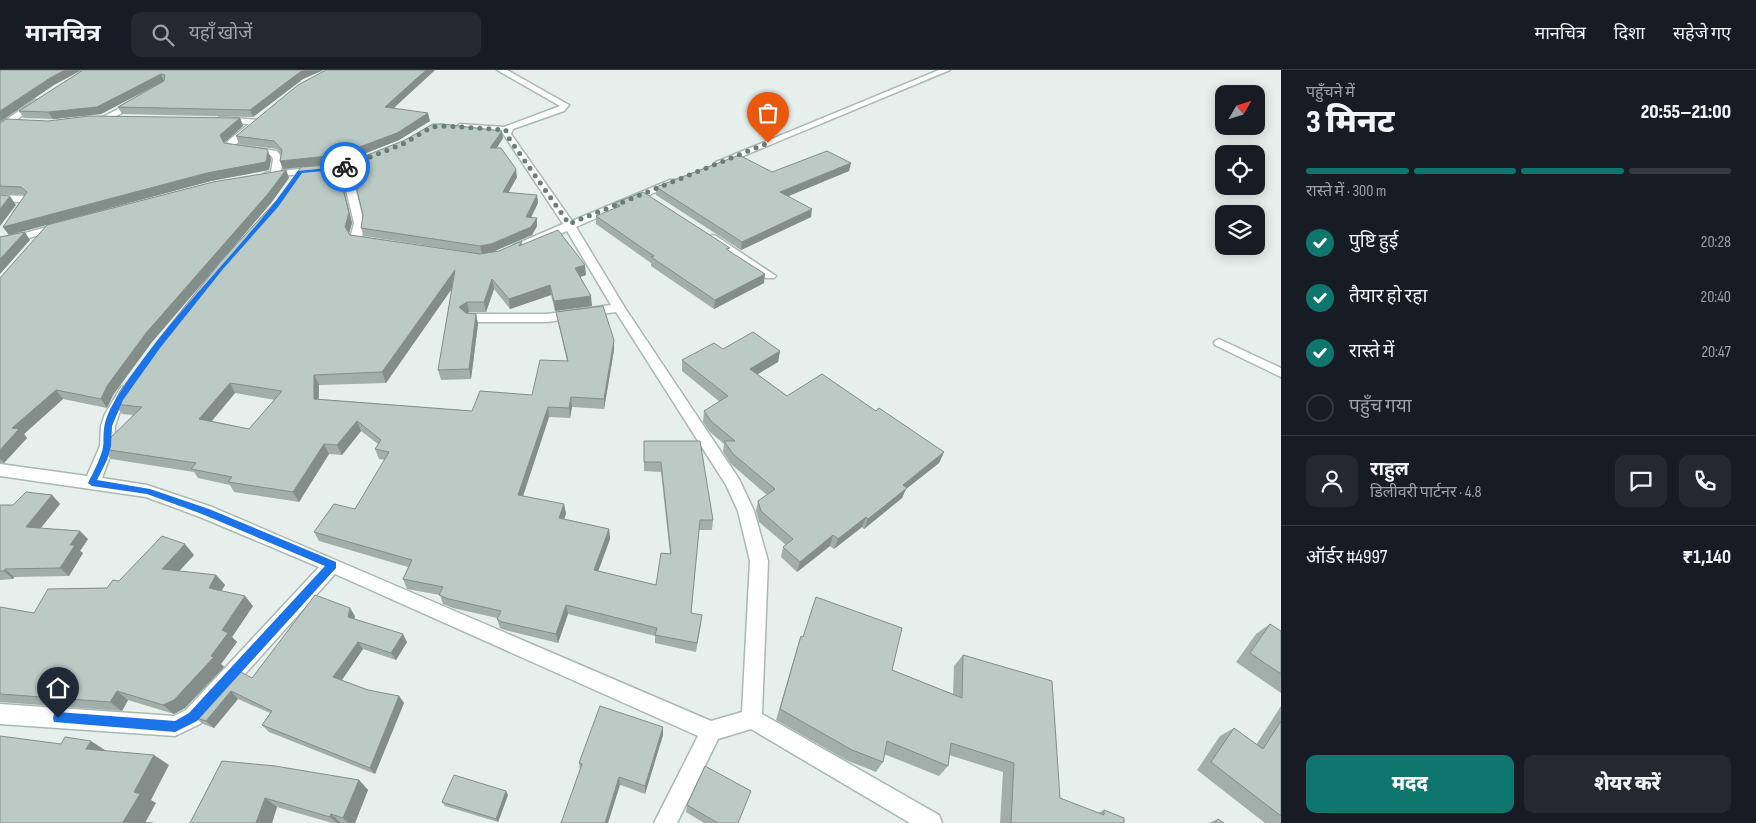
<!DOCTYPE html>
<html lang="hi">
<meta charset="utf-8">
<style>
body{margin:0;font-family:"Sofia Sans Condensed","Noto Sans Devanagari",sans-serif;background:#242831;color:#f1f3f6;height:100vh;display:flex;flex-direction:column;font-size:19px;white-space:nowrap}
*{box-sizing:border-box;margin:0}
p{font-size:16px;color:#9ea1a6}
.icon{flex:none;width:28px;height:28px;fill:none;stroke:currentColor;stroke-width:2;stroke-linecap:round;stroke-linejoin:round}
.map{position:relative;flex:1;overflow:hidden}
.sheet{display:flex;flex-direction:column;background:#171b24;width:475px}
.sheet>*{flex:none}
.needle{width:32px;rotate:51deg}
.tools{position:absolute;left:1215px;top:15px;display:grid;gap:10px}
.tools a{display:grid;place-items:center;width:50px;height:50px;border-radius:10px;background:#171b24;box-shadow:0 2px 12px #0003;font-size:25px}
.pin{position:absolute;display:grid;place-items:center;width:42px;height:42px;color:#fff;margin:-51px -21px;border-radius:50% 50% 50% 0;rotate:-45deg;box-shadow:0 0 5px #0007}
.pin .icon{rotate:45deg}
.courier{position:absolute;display:grid;place-items:center;width:50px;height:50px;margin:-25px;border:4px solid #1a73e8;border-radius:50%;background:#fff;color:#222;box-shadow:0 1px 6px #0007}
.headline em{font-style:normal;font-weight:800}
.headline div{display:flex;flex-direction:column-reverse}
.headline{display:flex;align-items:center;justify-content:space-between;height:85px;padding:0 25px}
h1{font-size:32px;font-weight:800;line-height:38px}
.bar{display:grid;grid-template-columns:repeat(4,1fr);gap:8px 5px;align-content:center;height:60px;padding:0 25px}
.bar i{height:6px;border-radius:4px;background:#363941}
.bar .on{background:#0f766e}
.bar p{grid-column:span 4}
.line{display:flex;align-items:center;gap:12px;padding:0 25px;border-top:1px solid #363941}
.line div{flex:1}
.round{display:grid;place-items:center;flex:none;width:52px;height:52px;border-radius:10px;background:#242831}
ol{padding:0 25px;list-style:none}
li{display:flex;align-items:center;gap:15px;height:55px}
li p{margin-inline-start:auto}
li .icon{padding:5px;border-radius:50%;background:#0f766e;color:#fff;stroke-width:4}
li:last-child{color:#9ea1a6}
li i{width:28px;height:28px;border:2px solid #363941;border-radius:50%}
.action{display:flex;gap:10px;margin-top:auto;padding:10px 25px}
.action a{flex:1;height:58px;border-radius:10px;background:#0f766e;color:#fff;font-size:20px;font-weight:800;line-height:58px;text-align:center}
.action a+a{background:#242831;color:#f1f3f6}
header{display:flex;align-items:center;gap:30px;box-sizing:border-box;height:70px;padding:0 25px;background:#171b24;border-bottom:1px solid #363941}
header strong{font-size:24px}
nav{display:flex;gap:28px;margin-inline-start:auto;font-size:18px}
.search{width:350px;height:45px;background:#242831;display:flex;align-items:center;gap:12px;box-sizing:border-box;padding:0 18px;border-radius:10px;color:#9ea1a6;font-size:19px}
main{display:flex;flex:1;min-height:0}
.map>svg:first-child{display:block}
</style>
<header>
<strong>मानचित्र</strong>
<div class="search"><svg class="icon" aria-label="search" viewBox="0 0 24 24"><circle cx="10" cy="10" r="6"/><path d="M15 15l6 6"/></svg>यहाँ खोजें</div>
<nav><a>मानचित्र</a><a>दिशा</a><a>सहेजे गए</a></nav>
</header>
<main>
<div class="map">
<svg width="1281" height="753" viewBox="0 0 1281 753">
<rect width="100%" height="100%" fill="#e6efeb"/>
<g fill="none" stroke-linecap="round" stroke-linejoin="round">
<defs>
<polygon id="service" points="1219,269 1281,298 1281,307 1215,275 1214,273 1215,271"/>
<g id="minor">
<polygon points="497,0 507,0 569,35 564,41 513,59 511,64 572,151 670,110 678,110 679,112 576,157 625,238 739,409 754,441 768,491 762,644 939,745 942,753 910,753 751,659 718,669 677,753 654,753 698,666 335,504 200,654 175,666 0,654 0,634 174,646 186,640 319,497 200,447 146,427 0,406 0,394 87,406 100,376 101,356 105,344 121,317 131,317 133,320 119,344 115,356 114,376 102,408 147,415 212,437 711,651 742,642 750,491 738,441 726,415 616,242 547,252 469,252 463,248 469,244 547,244 611,235 567,161 522,179 518,180 512,177 514,175 563,154 502,62 460,60 456,57 460,54 504,57 560,36"/>
<polygon points="939,0 950,0 724,94 718,94 716,92"/>
<polygon points="137,29 141,32 140,34 106,51 99,49"/>
<polygon points="35,30 42,32 0,61 0,54"/>
<polygon points="221,47 260,50 260,54 255,55 255,58 235,75 277,81 283,89 281,101 317,97 322,100 317,103 265,107 265,103 271,102 273,89 271,85 230,80 225,77 229,70 249,54 218,52 218,48"/>
<polygon points="361,89 366,92 356,120 364,153 362,167 375,171 377,173 371,176 352,171 350,169 354,153 346,120 356,92"/>
<polygon points="0,125 25,126 29,127 31,132 23,144 19,145 14,142 21,132 0,131"/>
<polygon points="61,153 65,154 66,156 65,158 0,176 0,170"/>
<polygon points="712,165 716,166 776,206 774,208 766,208 708,170 706,168"/>
</g>
</defs>
<use href="#service" stroke="#a8b8b2" stroke-width="3"/>
<use href="#minor" stroke="#a8b8b2" stroke-width="3"/>
<use href="#service" fill="#fff" fill-rule="evenodd"/>
<use href="#minor" fill="#fff" fill-rule="evenodd"/>
</g>
<g fill="#a1aea9" fill-rule="evenodd">
<polygon points="83,0 303,9 253,47 122,44 118,37 164,11 101,44 53,49 24,48 19,41"/>
<polygon points="435,0 394,38 430,51 399,70 341,93 283,99 280,91 281,84 277,79 239,74 236,66"/>
<polygon points="240,48 243,56 224,73 271,89 269,100 211,111 9,165 3,157 25,125 0,124 0,53"/>
<path d="M503 68 496 78 517 107 508 123 537 125 538 133 531 148H537V156L532 165 493 182 499 181 522 171V175L586 205 580 207 592 236 555 241 551 225 510 239 494 219 486 242H469L467 244H476L478 254 471 309 441 310 438 300 452 218 386 313 319 315V329L472 341 532 325 567 291 558 252 556 242 614 280 604 339 572 337 570 348 549 347 523 426 564 434 566 444 564 449 609 459 610 469 598 501 656 515 670 484 661 402 644 401V371L713 450 712 460H699L691 543 701 554 696 582 655 573V566L568 544 558 573 505 560 500 558 497 549V548L453 538 443 534 440 525 407 519 403 509 408 497 319 471 314 462 355 439 385 390 379 389 375 379 378 374 361 361 342 385 329 384 299 432 234 422 230 415 198 408 194 402 111 389 103 379 133 345 122 344 114 334 340 94 348 91 351 100 344 120 352 153 349 163 350 165 481 184 364 166 361 158ZM235 323 275 330 249 359 212 351Z"/>
<polygon points="851,93 849,101 788,126 811,147 741,180 656,125 656,117 772,102"/>
<polygon points="286,100 289,108 271,133 152,272 113,325 107,338 63,329 24,364 27,368 4,393 0,393 0,208"/>
<polygon points="615,133 729,181 764,213 714,239 651,196 651,193 596,154 596,146 616,138"/>
<polygon points="723,279 780,281 778,292 757,304 787,326 876,341 944,382 939,393 906,419 902,428 864,459 862,457 834,479 830,476 797,502 781,487 783,477 786,475 759,452 756,441 758,431 767,425 731,394 723,382 724,374 710,362 703,352 704,341 720,332 682,301 682,290"/>
<polygon points="52,425 60,434 41,458 88,469 80,481 83,483 69,506 14,507 13,509 0,510 0,435 13,435"/>
<polygon points="194,485 179,501 216,505 225,515 221,521 253,536 232,567 237,572 221,594 224,597 185,638 174,644 128,630 122,641 0,632 0,537 34,543 107,518 119,511"/>
<polygon points="816,527 892,600 953,624 954,596 963,585 1060,728 1098,743 1104,740 1124,753 1000,753 1003,702 949,685 948,696 939,706 884,684 883,692 876,702 846,690 776,650 797,578 801,566 803,567"/>
<polygon points="355,546 354,549 407,572 396,590 363,579 342,610 368,620 399,626 404,633 375,704 269,662 262,655 270,643 238,629 214,658 203,654 194,647 252,608"/>
<polygon points="1270,554 1281,561 1281,623 1236,592 1256,564"/>
<polygon points="1281,636 1281,753 1265,753 1197,700 1220,666 1234,658 1256,675"/>
<polygon points="663,665 645,724 580,700 579,693"/>
<polygon points="222,691 359,710 368,720 355,753 332,753 277,737 272,753 190,753"/>
<polygon points="508,725 498,752 445,736 442,732"/>
<polygon points="687,735 739,753 704,753 686,742"/>
<polygon points="1218,749 1224,753 1209,753"/>
</g>
<g fill="#838d89">
<polygon points="65,0 82,0 54,15 0,52 0,41 50,8"/>
<polygon points="305,0 324,0 303,9 253,47 250,40 300,2"/>
<polygon points="426,0 435,0 387,44 385,37"/>
<polygon points="161,4 164,11 101,44 53,49 48,42"/>
<polygon points="428,43 430,51 399,70 341,93 283,99 280,91"/>
<polygon points="240,48 243,56 224,73 220,65"/>
<polygon points="502,61 503,68 492,86 490,78"/>
<polygon points="268,81 271,89 269,100 211,111 9,165 3,157"/>
<polygon points="348,91 351,100 344,120 352,153 348,167 345,157 341,111"/>
<polygon points="851,93 849,101 779,130 780,122"/>
<polygon points="516,99 517,107 504,130 503,122"/>
<polygon points="286,100 289,108 271,133 152,272 113,325 107,338 101,329 107,316 146,263"/>
<polygon points="537,125 538,133 527,155 526,147"/>
<polygon points="10,126 16,135 0,156 0,139"/>
<polygon points="812,139 811,147 741,180 742,172"/>
<polygon points="537,148 537,156 532,165 492,182 482,184 480,176"/>
<polygon points="25,162 30,170 0,204 0,189"/>
<polygon points="585,195 586,205 576,208 575,198"/>
<polygon points="455,200 458,210 386,313 382,302"/>
<polygon points="765,204 764,213 714,239 715,230"/>
<polygon points="492,209 494,219 486,242 484,232"/>
<polygon points="550,215 551,225 510,239 509,229"/>
<polygon points="591,226 592,236 555,241 554,231"/>
<polygon points="467,232 469,242 461,247 459,237"/>
<polygon points="476,244 478,254 471,309 469,299"/>
<polygon points="614,270 614,280 604,339 604,329"/>
<polygon points="780,281 778,292 748,310 750,299"/>
<polygon points="314,305 319,315 318,339 314,329"/>
<polygon points="230,313 235,323 205,359 199,349"/>
<polygon points="56,320 63,329 24,364 27,368 4,393 0,389 0,380 12,358"/>
<polygon points="571,327 572,337 570,348 569,338"/>
<polygon points="548,337 549,347 520,435 518,425"/>
<polygon points="357,351 361,361 342,385 337,375"/>
<polygon points="324,374 329,384 299,432 293,422"/>
<polygon points="944,382 939,393 906,419 902,428 864,459 868,449 903,415"/>
<polygon points="52,425 60,434 35,465 26,457"/>
<polygon points="564,434 566,444 560,458 559,448"/>
<polygon points="866,447 862,457 834,479 838,469"/>
<polygon points="609,459 610,469 595,510 594,500"/>
<polygon points="80,461 88,469 80,481 83,483 69,506 60,498 70,475"/>
<polygon points="833,465 830,476 797,502 800,492"/>
<polygon points="185,474 194,485 171,510 162,499"/>
<polygon points="5,499 14,507 13,509 4,501"/>
<polygon points="216,505 225,515 217,528 209,518"/>
<polygon points="245,526 253,536 232,567 237,572 221,594 224,597 185,638 174,644 163,635 211,586 222,560"/>
<polygon points="566,535 568,544 558,573 556,564"/>
<polygon points="350,538 355,546 353,555 348,547"/>
<polygon points="403,564 407,572 396,590 391,583"/>
<polygon points="358,572 363,579 339,614 333,607"/>
<polygon points="117,621 128,630 122,641 110,632"/>
<polygon points="231,621 238,629 214,658 206,651"/>
<polygon points="399,626 404,633 375,704 370,698"/>
<polygon points="663,657 663,665 645,724 645,716"/>
<polygon points="91,671 108,682 86,679"/>
<polygon points="154,685 169,695 151,730 156,733 145,753 123,752 134,722"/>
<polygon points="619,707 620,715 608,753 605,753"/>
<polygon points="359,710 368,720 355,753 349,753 343,748"/>
<polygon points="506,721 508,725 498,752 496,749"/>
<polygon points="265,728 277,737 272,753 256,753"/>
<polygon points="331,744 341,753 337,753 330,747"/>
</g>
<g fill="#bbcac4" stroke="#838d89" fill-rule="evenodd">
<polygon points="0,0 65,0 50,8 0,41"/>
<polygon points="83,0 305,0 300,2 250,40 118,37 164,11 165,5 161,4 97,37 48,42 19,41"/>
<polygon points="326,0 426,0 385,37 428,43 397,63 338,85 280,91 282,80 274,71 236,66 298,15"/>
<polygon points="89,46 240,48 220,65 224,73 267,79 268,81 266,92 207,103 3,157 27,122 21,117 0,116 0,53 6,49 48,51"/>
<polygon points="433,54 443,54 502,61 490,78 501,78 516,99 503,122 537,125 526,147 537,148 531,157 491,174 480,176 361,158 363,145 355,112 365,86 405,70"/>
<polygon points="827,81 851,93 780,122 812,139 742,172 656,117 739,85 772,102"/>
<path d="M348 91 341 111 349 143 345 157 350 165 480 184 499 181 522 171 519 176 558 160 585 195 575 198 591 226 554 231 550 215 509 229 492 209 484 232H467L459 237 466 243 476 244 469 299 438 300 455 200 382 302 314 305V329L472 341 480 321 532 325 540 290 568 291 556 242 603 236 614 270 604 329 571 327 569 338 548 337 518 425 564 434 559 448 609 459 594 500 656 515 661 483 671 484 661 392H644V371H700L713 450H700L691 543 702 545 697 573 655 565 657 558 566 535 556 564 502 552 497 549 501 541 449 529 439 525 443 517 403 509 412 490 314 462 334 434 355 439 389 382 375 379 381 370 357 351 337 375 324 374 293 422 228 412 232 407 191 399 196 393 103 379 105 373 142 337 114 334 120 321 158 270 221 191 277 130 301 97 340 94ZM230 313 282 321 249 359 199 349Z"/>
<polygon points="286,100 267,125 146,263 107,316 101,329 56,320 12,358 19,359 0,380 0,208 47,155 213,112"/>
<polygon points="643,122 730,178 726,179 765,204 715,230 651,187 654,186 596,146 620,136 615,133"/>
<polygon points="0,125 10,126 0,139"/>
<polygon points="25,162 0,189 0,167"/>
<polygon points="753,262 780,281 750,299 787,326 822,304 876,341 879,338 944,382 903,415 907,418 868,449 866,447 838,469 833,465 800,492 783,477 793,469 761,441 758,431 775,419 733,384 724,371 735,371 711,351 704,341 728,326 682,290 714,273 723,279"/>
<polygon points="26,422 52,425 26,457 80,461 70,475 75,475 60,498 5,499 4,501 0,501 0,435 13,435"/>
<polygon points="162,466 185,474 162,499 216,505 209,518 245,526 222,560 228,563 211,586 214,587 174,630 163,635 117,621 110,632 0,624 0,537 34,543 48,519 107,518 113,510 119,511"/>
<polygon points="315,525 350,538 348,547 403,564 391,583 358,572 333,607 368,620 399,626 370,698 262,655 272,641 231,621 206,651 194,647 237,600 252,608"/>
<polygon points="816,527 902,558 892,600 962,628 963,585 1052,611 1060,728 1104,745 1104,740 1124,748 1124,753 1011,753 1014,693 951,673 948,696 887,671 883,692 852,680 780,639 801,566 803,567"/>
<polygon points="1270,554 1281,561 1281,604 1250,583"/>
<polygon points="600,636 663,657 645,716 619,707 605,753 561,753 582,694 579,693"/>
<polygon points="1281,651 1281,746 1211,692 1234,658 1263,679"/>
<polygon points="0,666 61,674 65,667 91,671 86,679 154,685 134,722 140,724 123,752 153,753 0,753"/>
<polygon points="222,691 275,696 359,710 343,748 331,744 330,747 265,728 256,753 190,753"/>
<polygon points="705,696 751,721 738,753 718,753 687,735"/>
<polygon points="454,705 506,721 496,749 442,732"/>
<polygon points="1218,749 1224,753 1215,753"/>
</g>
<path fill="#1a73e8" d="M347 96 345 99 302 103 278 137 223 199 160 278 123 330 112 356 111 376 107 390 97 410 150 419 209 439 336 492V498L197 651 175 662 54 652 53 648 54 644 58 642 175 651 189 643 325 496 202 444 147 424 92 416 88 413C94 401 100 390 103 378 104 372 103 365 104 359 105 348 111 337 117 327 169 245 243 180 298 101Z"/>
<g fill="none" stroke-linecap="round" stroke-linejoin="round">
<polyline stroke="#687f78" stroke-width="5" stroke-dasharray="0 9" points="345,97 403,74 432,57 446,56 506,60 506,64 569,154 768,73"/>
</g>
</svg>
<div class="tools">
<a><svg class="needle" viewBox="-14 -14 28 28"><path d="M0-13l5 13h-10z" fill="#e53935"/><path d="M0 13l5-13h-10z" fill="#9ea1a6"/></svg></a>
<a><svg class="icon" aria-label="locate" viewBox="0 0 24 24"><circle cx="12" cy="12" r="6"/><path d="M12 2v4M12 18v4M2 12h4M18 12h4"/></svg></a>
<a><svg class="icon" aria-label="layers" viewBox="0 0 24 24"><path d="M12 4l9 5-9 5-9-5zM3 14l9 5 9-5"/></svg></a>
</div>
<div class="pin" style="left:768px;top:73px;background:#ea580c"><svg class="icon" aria-label="bag" viewBox="0 0 24 24"><path d="M5 8h14l-1 12H6zM9 8a3 3 0 0 1 6 0"/></svg></div>
<div class="pin" style="left:58px;top:648px;background:#1f2937"><svg class="icon" aria-label="home" viewBox="0 0 24 24"><path d="M3 11l9-7 9 7M6 9v11h12V9"/></svg></div>
<div class="courier" style="left:345px;top:97px"><svg class="icon" aria-label="bike" viewBox="0 0 24 24"><circle cx="6" cy="16" r="4"/><circle cx="18" cy="16" r="4"/><path d="M6 16l4-8h5l3 8M10 8l3 8H6M13 5h3"/></svg></div>
</div>
<section class="sheet">
<div class="headline"><div><h1>3 मिनट</h1><p>पहुँचने में</p></div><em>20:55–21:00</em></div>
<div class="bar"><i class="on"></i><i class="on"></i><i class="on"></i><i></i><p>रास्ते में · 300 m</p></div>
<ol>
<li><svg class="icon" aria-label="check" viewBox="0 0 24 24"><path d="M5 12l5 5 9-10"/></svg>पुष्टि हुई<p>20:28</p></li>
<li><svg class="icon" aria-label="check" viewBox="0 0 24 24"><path d="M5 12l5 5 9-10"/></svg>तैयार हो रहा<p>20:40</p></li>
<li><svg class="icon" aria-label="check" viewBox="0 0 24 24"><path d="M5 12l5 5 9-10"/></svg>रास्ते में<p>20:47</p></li>
<li><i></i>पहुँच गया</li>
</ol>
<div class="line" style="height:90px"><a class="round"><svg class="icon" aria-label="person" viewBox="0 0 24 24"><circle cx="12" cy="8" r="4"/><path d="M4 21q1-7 8-7t8 7"/></svg></a><div><b>राहुल</b><p>डिलीवरी पार्टनर · 4.8</p></div><a class="round"><svg class="icon" aria-label="chat" viewBox="0 0 24 24"><path d="M4 5h16v11H9l-5 4z"/></svg></a><a class="round"><svg class="icon" aria-label="phone" viewBox="0 0 24 24"><path d="M5 4h4l2 5-3 2q2 4 5 5l2-3 5 2v4C11 20 4 13 5 4z"/></svg></a></div>
<div class="line" style="height:65px"><div>ऑर्डर #4997</div><b>₹1,140</b></div>
<div class="action"><a>मदद</a><a>शेयर करें</a></div>
</section>
</main>
